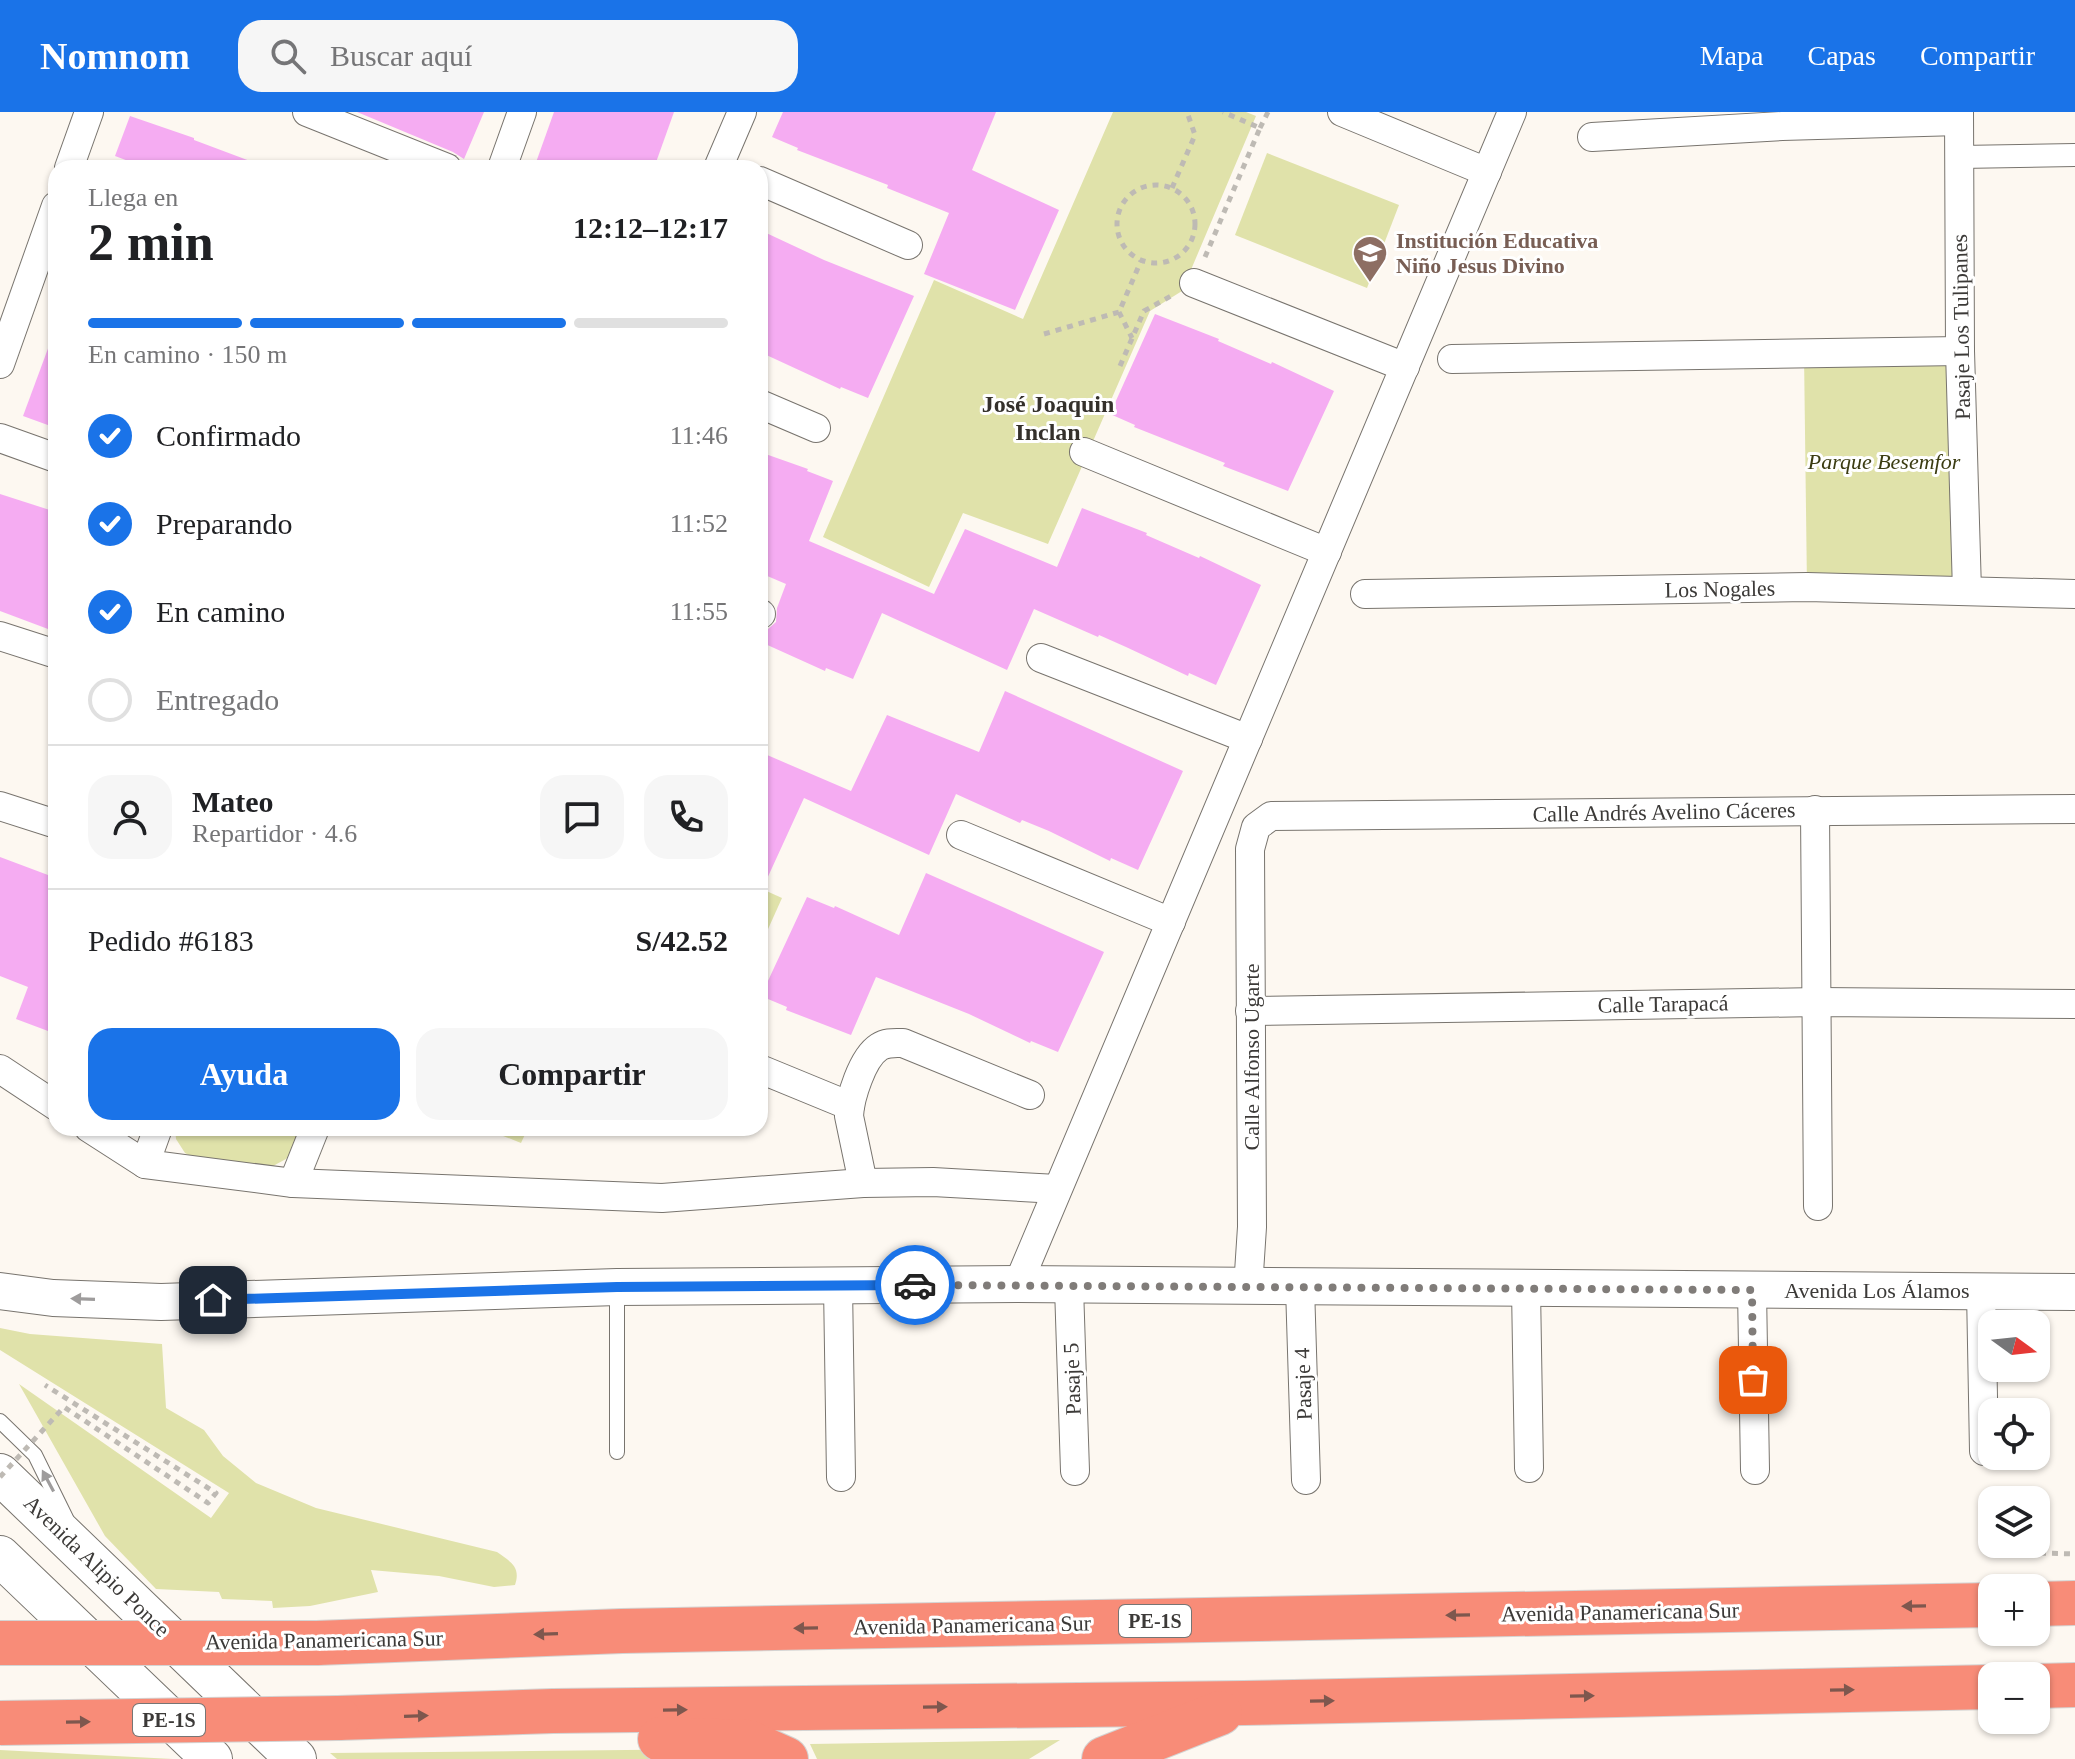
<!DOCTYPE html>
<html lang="es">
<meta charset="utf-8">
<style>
body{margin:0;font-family:Georgia,serif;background:#f6f6f6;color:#202124;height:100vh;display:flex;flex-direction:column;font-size:30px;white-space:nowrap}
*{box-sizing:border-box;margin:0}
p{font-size:26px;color:#757577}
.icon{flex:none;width:44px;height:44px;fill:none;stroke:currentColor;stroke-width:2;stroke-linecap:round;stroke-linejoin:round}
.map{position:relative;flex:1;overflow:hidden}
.sheet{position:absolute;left:48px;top:48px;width:720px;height:976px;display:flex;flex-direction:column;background:#fff;border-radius:24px;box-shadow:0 2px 6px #0004}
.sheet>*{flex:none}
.needle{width:52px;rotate:105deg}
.controls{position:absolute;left:1978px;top:1198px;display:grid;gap:16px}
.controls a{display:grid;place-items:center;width:72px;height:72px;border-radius:16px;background:#fff;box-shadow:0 2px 6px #0004;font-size:40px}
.pin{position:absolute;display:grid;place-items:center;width:68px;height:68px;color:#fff;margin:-34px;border-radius:16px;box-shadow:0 4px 12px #0006}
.courier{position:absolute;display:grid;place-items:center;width:80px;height:80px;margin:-40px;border:6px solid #1a73e8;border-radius:50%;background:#fff;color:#222;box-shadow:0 2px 10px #0007}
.headline em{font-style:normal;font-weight:700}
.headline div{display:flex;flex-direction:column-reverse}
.headline{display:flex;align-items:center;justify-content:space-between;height:136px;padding:0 40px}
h1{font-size:52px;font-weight:700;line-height:60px}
.bar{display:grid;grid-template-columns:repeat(4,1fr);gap:12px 8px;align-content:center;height:96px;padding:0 40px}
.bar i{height:10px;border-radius:6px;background:#e0e0e0}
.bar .on{background:#1a73e8}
.bar p{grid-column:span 4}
.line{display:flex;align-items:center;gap:20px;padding:0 40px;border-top:2px solid #e0e0e0}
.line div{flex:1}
.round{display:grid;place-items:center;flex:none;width:84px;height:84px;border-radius:24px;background:#f6f6f6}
ol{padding:0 40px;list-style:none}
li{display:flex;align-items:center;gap:24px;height:88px}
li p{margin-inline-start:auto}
li .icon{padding:8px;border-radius:50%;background:#1a73e8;color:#fff;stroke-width:4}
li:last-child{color:#757577}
li i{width:44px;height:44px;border:4px solid #e0e0e0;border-radius:50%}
.primary-button{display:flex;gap:16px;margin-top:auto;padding:16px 40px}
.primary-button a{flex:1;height:92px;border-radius:24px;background:#1a73e8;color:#fff;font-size:32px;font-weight:700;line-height:92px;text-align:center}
.primary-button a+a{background:#f6f6f6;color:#202124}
header{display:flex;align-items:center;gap:48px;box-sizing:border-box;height:112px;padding:0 40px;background:#1a73e8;color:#fff}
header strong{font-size:38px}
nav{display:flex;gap:44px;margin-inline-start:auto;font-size:28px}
.search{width:560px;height:72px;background:#f6f6f6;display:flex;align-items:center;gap:20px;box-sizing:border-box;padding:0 28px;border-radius:24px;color:#757577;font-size:30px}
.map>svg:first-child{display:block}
</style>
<header>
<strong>Nomnom</strong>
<div class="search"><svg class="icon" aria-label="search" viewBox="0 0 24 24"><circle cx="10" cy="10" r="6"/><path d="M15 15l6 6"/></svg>Buscar aquí</div>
<nav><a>Mapa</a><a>Capas</a><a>Compartir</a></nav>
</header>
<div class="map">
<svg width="2075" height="1647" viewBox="0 0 2075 1647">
<rect width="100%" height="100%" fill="#fdf8f1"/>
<g fill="#e0e2aa">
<polygon points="1113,0 1246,0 1256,4 1182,179 1150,199 1048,432 963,401 929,475 823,425 934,168 1023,207"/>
<polygon points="1267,41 1399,93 1367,176 1235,123"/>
<polygon points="1960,239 1967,479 1807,475 1804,242"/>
<polygon points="760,776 782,786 760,835"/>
<polygon points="175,1016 304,1016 296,1035 286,1047 273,1054 198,1048 185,1041 176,1027"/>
<polygon points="483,1016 528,1016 521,1031"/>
<path d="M0 1216 30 1222 162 1232 166 1296 204 1318 223 1344 256 1371 316 1396 497 1440C511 1450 521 1455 515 1473L494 1475 439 1464 371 1458 378 1480 310 1494 273 1496 272 1489 222 1487 219 1480 156 1477 105 1424 19 1272 211 1406 229 1381 0 1238Z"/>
<polygon points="1060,1628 1029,1647 817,1647 810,1632"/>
<polygon points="721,1637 752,1647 337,1647 330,1641"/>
<polygon points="0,1638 173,1647 174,1647 0,1647"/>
</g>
<g fill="#f5acf2">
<polygon points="357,0 484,0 464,47 453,40"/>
<polygon points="554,0 674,0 654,56 534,56"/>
<polygon points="783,0 996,0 972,58 1059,98 1015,198 924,162 949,101 887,76 888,73 797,38 798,36 772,25"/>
<polygon points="130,4 194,26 194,28 261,53 260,56 127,56 131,50 115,44"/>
<polygon points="760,118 824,148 914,184 868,286 841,275 840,277 760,240"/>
<polygon points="1155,202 1219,227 1218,229 1271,252 1272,250 1334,279 1288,379 1223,354 1225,351 1134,315 1135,313 1110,302"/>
<polygon points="53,223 56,224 56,316 23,304"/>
<polygon points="760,340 808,357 807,359 833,369 809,429 934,482 965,417 1057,455 1082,396 1147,421 1146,423 1199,446 1200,444 1261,473 1216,573 1189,561 1188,564 1126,535 1099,523 1098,525 1034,497 1007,558 882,501 853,567 826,556 825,559 763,531 768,517 776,510 777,496 786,472 760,461"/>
<polygon points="0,382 56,400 56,520 0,499"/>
<polygon points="1005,579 1183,659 1138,758 1111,746 1110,749 1049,719 1022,708 1020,711 956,682 929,743 804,686 760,782 760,640 851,679 887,603 979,640"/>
<polygon points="0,745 56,766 56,922 16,907 28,875 0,864"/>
<polygon points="926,761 1104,840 1058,940 1031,929 1030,931 969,902 876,865 851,923 786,898 787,895 761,884 807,785 834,796 835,794 899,823"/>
</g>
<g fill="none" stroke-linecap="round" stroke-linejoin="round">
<defs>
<g id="service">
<polyline points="617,1175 617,1340"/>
<polyline points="0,1309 35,1343 66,1406"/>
</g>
<polyline id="pedestrian" points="1960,45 2075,43"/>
<g id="minor">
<polyline points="307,0 447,56"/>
<polyline points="1342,0 1487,60"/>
<polyline points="1959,0 1960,239 1967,479"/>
<polyline points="1592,25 1782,14 1959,9"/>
<polyline points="69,56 89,0"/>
<polyline points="502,56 522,0"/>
<polyline points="718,56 742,0"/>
<polyline points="760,69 908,133"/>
<polyline points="1194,171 1405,255"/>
<polyline points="1452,247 1960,239"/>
<polyline points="0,252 56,94"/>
<polyline points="760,292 816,316"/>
<polyline points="0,326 56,346"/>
<polyline points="1084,340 1327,440"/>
<polyline points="1365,482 1807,475 2075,482"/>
<polyline points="760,502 761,502"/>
<polyline points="0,524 56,542"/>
<polyline points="1041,546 1248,627"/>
<polyline points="0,694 56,712"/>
<polyline points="1815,698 1818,1094"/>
<polyline points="961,723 1171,810"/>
<polyline points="1250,899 1818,890 2075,892"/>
<polyline points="0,957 56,994"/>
<polyline points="760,957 850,994"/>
<polyline points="89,1016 145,1052 293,1071 662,1086 863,1071 933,1070 1057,1077"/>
<polyline points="145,1052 158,1016"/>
<polyline points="293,1071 315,1016"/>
<path d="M863 1071 849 1004C850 986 862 946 879 935 887 930 894 931 903 931L1030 983"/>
<polyline points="1018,1172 1512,0"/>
<polyline points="838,1174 841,1365"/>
<polyline points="1069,1175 1075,1359"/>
<polyline points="1300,1175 1306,1368"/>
<polyline points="1248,1176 1252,1115 1250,737 1256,715 1271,704 2075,697"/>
<polyline points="1526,1177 1529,1356"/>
<polyline points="1752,1178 1755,1358"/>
<polyline points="1981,1179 1984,1339"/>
</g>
<polyline id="tertiary" points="0,1179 53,1186 161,1190 617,1175 1018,1172 2075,1180"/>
<g id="secondary">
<polyline points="0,1362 296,1647"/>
<polyline points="0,1444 212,1647"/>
</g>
<g id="motorway">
<polyline points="2036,1492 2075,1491"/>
<polyline points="317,1531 622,1519 1992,1493"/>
<polyline points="2036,1574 2075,1573"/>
<polyline points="338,1606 553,1599 1244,1591 1992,1575"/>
<polyline points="660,1627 748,1630 786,1647"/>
<polyline points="1104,1647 1220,1601"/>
</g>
</defs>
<use href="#service" stroke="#78746e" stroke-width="16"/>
<use href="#pedestrian" stroke="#78746e" stroke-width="24"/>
<use href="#minor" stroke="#78746e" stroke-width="30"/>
<use href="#tertiary" stroke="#78746e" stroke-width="38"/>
<use href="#secondary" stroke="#78746e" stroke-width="42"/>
<use href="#motorway" stroke="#d4d4d3" stroke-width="46"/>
<g stroke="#bebab4" stroke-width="5" stroke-dasharray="6 6" stroke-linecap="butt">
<polyline points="1260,16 1268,0"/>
<circle cx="1156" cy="112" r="39"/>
<polyline points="1172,76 1195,23 1187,0"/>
<polyline points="1205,145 1260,16 1223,0"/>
<polyline points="1119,200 1132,226"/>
<polyline points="1044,222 1119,200 1141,149"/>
<polyline points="1120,254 1144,199 1171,184"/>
<polyline points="2004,1440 2075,1442"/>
</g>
<use href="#service" stroke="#fff" stroke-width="14"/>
<use href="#pedestrian" stroke="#fff" stroke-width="22"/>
<use href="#minor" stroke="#fff" stroke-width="28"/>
<use href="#tertiary" stroke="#fff" stroke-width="36"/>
<use href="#secondary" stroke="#fff" stroke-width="40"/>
<use href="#motorway" stroke="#f88c78" stroke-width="44"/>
<defs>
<g id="motorway-bridge">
<polyline points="0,1531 317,1531"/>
<polyline points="0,1611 338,1606"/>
</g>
</defs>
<use href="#motorway-bridge" stroke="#d4d4d3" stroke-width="46" stroke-linecap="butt"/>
<polyline stroke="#bebab4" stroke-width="5" stroke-dasharray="6 6" stroke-linecap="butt" points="0,1365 64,1295 208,1391 216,1381 45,1273"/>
<use href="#motorway-bridge" stroke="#f88c78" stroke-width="44"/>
</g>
<defs><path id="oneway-solid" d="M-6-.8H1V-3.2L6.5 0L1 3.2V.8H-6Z" transform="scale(2)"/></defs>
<g fill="#9e9c9c">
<use href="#oneway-solid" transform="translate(83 1187) rotate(-178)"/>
<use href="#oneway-solid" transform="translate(48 1369) rotate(-118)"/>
</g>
<g fill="#7e574e">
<use href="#oneway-solid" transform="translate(1914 1494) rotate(179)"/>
<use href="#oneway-solid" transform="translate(1458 1503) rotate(179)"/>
<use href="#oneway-solid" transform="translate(806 1516) rotate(179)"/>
<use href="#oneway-solid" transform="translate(546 1522) rotate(178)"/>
<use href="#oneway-solid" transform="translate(1842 1578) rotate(-1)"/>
<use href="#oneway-solid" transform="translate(1582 1584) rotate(-1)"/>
<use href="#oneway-solid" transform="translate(1322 1589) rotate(-1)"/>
<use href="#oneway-solid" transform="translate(935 1595) rotate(-1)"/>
<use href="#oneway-solid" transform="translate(675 1598) rotate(-1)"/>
<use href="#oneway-solid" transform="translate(416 1604) rotate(-2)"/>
<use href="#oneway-solid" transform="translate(78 1610) rotate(-1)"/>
</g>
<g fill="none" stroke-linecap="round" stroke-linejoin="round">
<polyline stroke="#807c79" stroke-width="8" stroke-dasharray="0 14.4" points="915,1173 1752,1178 1753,1268"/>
<polyline stroke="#1a73e8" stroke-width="10" points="213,1188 617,1175 915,1173"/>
</g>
<defs>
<symbol id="school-pin" viewBox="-11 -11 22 30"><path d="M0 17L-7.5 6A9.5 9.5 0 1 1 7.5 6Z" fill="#8d6e63" stroke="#fff"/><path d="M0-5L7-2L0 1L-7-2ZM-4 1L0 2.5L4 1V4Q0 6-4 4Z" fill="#fff"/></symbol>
</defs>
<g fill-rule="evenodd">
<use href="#school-pin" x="1350" y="121" width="40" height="54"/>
</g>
<g text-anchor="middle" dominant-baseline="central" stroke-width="6" stroke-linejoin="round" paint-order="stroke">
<g fill="#fff" stroke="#767574" stroke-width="2">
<rect x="1119" y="1493" width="72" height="32" rx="6"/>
<rect x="133" y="1592" width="72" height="32" rx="6"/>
</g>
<g font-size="20" font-weight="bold" fill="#3c3a38">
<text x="1155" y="1509">PE-1S</text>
<text x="169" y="1608">PE-1S</text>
</g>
<g font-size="22" font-weight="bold" fill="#785e54" stroke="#fff" text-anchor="start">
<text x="1396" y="128">Institución Educativa<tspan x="1396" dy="25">Niño Jesus Divino</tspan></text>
</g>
<g font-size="22" fill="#3c3a38" stroke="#fff">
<text transform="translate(1961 215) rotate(-91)">Pasaje Los Tulipanes</text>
<text transform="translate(1720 477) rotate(-1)">Los Nogales</text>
<text transform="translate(1664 700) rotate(-1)">Calle Andrés Avelino Cáceres</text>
<text transform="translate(1663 892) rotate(-1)">Calle Tarapacá</text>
<text transform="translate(1251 945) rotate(-90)">Calle Alfonso Ugarte</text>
<text x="1877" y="1178">Avenida Los Álamos</text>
<text transform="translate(1072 1267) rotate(-92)">Pasaje 5</text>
<text transform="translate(1303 1272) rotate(-92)">Pasaje 4</text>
<text transform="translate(97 1454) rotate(44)">Avenida Alipio Ponce</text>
<text transform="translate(1620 1500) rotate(-1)">Avenida Panamericana Sur</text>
<text transform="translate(972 1513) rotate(-1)">Avenida Panamericana Sur</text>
<text transform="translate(324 1528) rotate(-1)">Avenida Panamericana Sur</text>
</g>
<g font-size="22" font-style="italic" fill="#3b3c12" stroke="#fff">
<text x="1884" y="349">Parque Besemfor</text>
</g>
<g font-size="24" font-weight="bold" fill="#34302b" stroke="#fff">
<text x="1048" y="292">José Joaquin<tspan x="1048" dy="28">Inclan</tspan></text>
</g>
</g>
</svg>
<div class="controls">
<a><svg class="needle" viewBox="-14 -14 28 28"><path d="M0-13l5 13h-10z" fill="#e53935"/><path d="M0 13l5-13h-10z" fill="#757577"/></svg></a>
<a><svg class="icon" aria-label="locate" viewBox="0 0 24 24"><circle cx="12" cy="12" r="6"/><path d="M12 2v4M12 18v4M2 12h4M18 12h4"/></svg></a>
<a><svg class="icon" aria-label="layers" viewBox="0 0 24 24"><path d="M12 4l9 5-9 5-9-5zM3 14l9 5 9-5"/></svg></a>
<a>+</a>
<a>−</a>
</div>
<div class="pin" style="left:1753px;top:1268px;background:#ea580c"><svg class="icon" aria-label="bag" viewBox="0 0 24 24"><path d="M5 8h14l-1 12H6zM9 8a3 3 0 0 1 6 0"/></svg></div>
<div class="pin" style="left:213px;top:1188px;background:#1f2937"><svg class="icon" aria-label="home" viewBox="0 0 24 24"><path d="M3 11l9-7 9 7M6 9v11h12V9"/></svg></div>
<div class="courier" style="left:915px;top:1173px"><svg class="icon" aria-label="car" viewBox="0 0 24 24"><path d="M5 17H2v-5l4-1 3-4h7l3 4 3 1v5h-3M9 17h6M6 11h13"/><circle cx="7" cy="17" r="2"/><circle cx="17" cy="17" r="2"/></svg></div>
<section class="sheet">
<div class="headline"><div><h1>2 min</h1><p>Llega en</p></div><em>12:12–12:17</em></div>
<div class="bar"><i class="on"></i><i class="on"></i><i class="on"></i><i></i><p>En camino · 150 m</p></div>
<ol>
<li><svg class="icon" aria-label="check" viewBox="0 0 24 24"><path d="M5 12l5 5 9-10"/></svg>Confirmado<p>11:46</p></li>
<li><svg class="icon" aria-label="check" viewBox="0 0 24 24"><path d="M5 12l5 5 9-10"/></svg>Preparando<p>11:52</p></li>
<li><svg class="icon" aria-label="check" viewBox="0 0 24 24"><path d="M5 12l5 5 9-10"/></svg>En camino<p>11:55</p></li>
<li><i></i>Entregado</li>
</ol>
<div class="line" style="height:144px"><a class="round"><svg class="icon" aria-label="person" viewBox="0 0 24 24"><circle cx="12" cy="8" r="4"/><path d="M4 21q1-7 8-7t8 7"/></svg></a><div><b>Mateo</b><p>Repartidor · 4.6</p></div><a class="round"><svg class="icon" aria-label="chat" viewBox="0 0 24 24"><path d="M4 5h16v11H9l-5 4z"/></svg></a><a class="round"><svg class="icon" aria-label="phone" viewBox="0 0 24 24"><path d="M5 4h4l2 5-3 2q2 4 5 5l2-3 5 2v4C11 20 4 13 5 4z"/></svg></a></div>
<div class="line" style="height:104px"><div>Pedido #6183</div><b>S/42.52</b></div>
<div class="primary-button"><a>Ayuda</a><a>Compartir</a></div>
</section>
</div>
